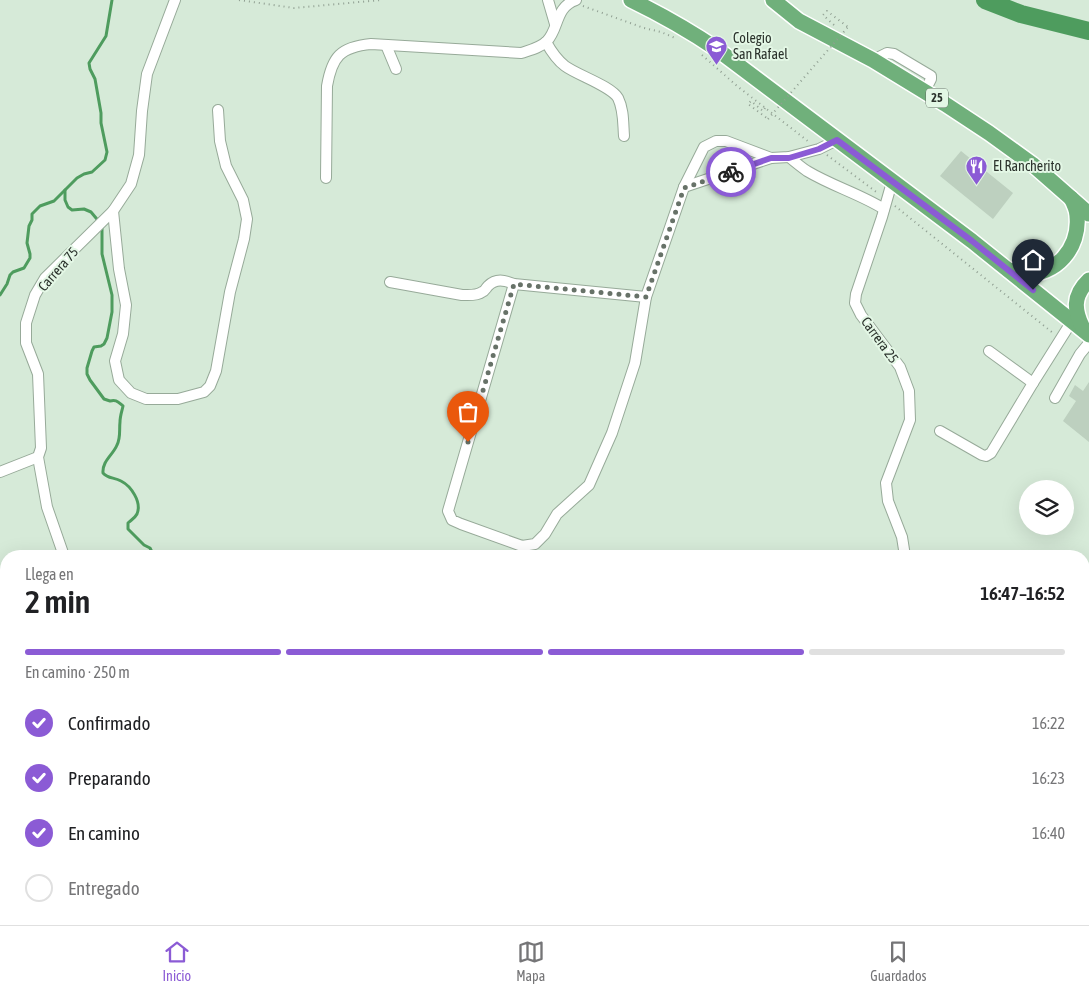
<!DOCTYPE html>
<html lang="es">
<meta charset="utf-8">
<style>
body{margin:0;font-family:"Asap Condensed",sans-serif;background:#f6f6f6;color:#202124;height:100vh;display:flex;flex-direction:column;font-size:19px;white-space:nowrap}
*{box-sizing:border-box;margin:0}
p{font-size:16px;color:#757577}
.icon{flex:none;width:28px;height:28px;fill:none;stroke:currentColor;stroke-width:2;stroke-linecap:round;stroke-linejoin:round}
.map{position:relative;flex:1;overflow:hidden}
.sheet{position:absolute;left:0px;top:550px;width:1090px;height:375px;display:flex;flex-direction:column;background:#fff;border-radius:20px 20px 0 0;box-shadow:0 5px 20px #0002}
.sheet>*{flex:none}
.buttons{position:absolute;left:1019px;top:480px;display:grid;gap:10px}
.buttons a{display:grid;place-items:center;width:55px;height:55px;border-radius:50%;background:#fff;box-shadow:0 5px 20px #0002;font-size:25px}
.pin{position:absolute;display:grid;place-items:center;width:42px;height:42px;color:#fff;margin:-51px -21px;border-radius:50% 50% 50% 0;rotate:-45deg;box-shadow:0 0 5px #0007}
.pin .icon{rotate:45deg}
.courier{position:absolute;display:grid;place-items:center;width:50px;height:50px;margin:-25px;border:4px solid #8b5bd5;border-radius:50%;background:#fff;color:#222;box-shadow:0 1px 6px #0007}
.summary em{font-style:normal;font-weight:600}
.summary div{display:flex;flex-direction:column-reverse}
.summary{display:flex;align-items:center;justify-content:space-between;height:85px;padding:0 25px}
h1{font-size:32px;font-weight:600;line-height:38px}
.bar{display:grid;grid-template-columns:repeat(4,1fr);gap:8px 5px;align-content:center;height:60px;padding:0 25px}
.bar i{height:6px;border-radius:4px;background:#e0e0e0}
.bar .selected{background:#8b5bd5}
.bar p{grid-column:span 4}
ol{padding:0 25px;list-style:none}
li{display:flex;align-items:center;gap:15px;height:55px}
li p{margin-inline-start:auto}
li .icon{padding:5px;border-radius:50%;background:#8b5bd5;color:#fff;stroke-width:4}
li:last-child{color:#757577}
li i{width:28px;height:28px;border:2px solid #e0e0e0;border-radius:50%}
.tab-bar{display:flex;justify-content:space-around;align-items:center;height:70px;border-top:1px solid #e0e0e0;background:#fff;font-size:14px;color:#757577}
.tab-bar a{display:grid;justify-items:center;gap:2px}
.tab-bar .selected{color:#8b5bd5}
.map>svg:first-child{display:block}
</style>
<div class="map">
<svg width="1089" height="925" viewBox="0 0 1089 925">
<rect width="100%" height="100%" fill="#d6ead8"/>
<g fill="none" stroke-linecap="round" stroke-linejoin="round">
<g stroke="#4e9c5e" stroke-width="3">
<path d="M65 190V200L68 207 72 210 84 209 91 212 101 224 102 227V254L112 295V312L107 338 104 344 101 346 94 347 92 351 87 368V374L90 380 104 399 110 401C116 399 118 402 123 406 122 411 120 416 120 422 119 430 121 437 117 445 113 455 102 461 103 473 108 479 114 477 121 481 131 486 142 502 137 514 135 518 131 520 128 523V529L144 545 150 548 153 554V556"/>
<polyline points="0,295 7,284 10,275 13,272 24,268 30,258 30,254 27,243 29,226 32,220 32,214 40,206 54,201 77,178 84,174 92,172 105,160 107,152 101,123 101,113 95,79 90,69 89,63 106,36 112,0"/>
<polyline points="1084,724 1089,724"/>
<polyline points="199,919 200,925"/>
<polyline points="975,925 976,922 979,919"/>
</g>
<polyline stroke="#4e9c5e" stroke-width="18" points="985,0 1021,14 1089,31"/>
</g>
<g fill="#bdd0bf">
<polygon points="961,151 1013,193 993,219 940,176"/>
<polygon points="1089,382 1089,442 1063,421 1076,401 1069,396 1075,385 1083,391"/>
</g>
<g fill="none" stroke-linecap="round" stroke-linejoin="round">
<defs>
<g id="minor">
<polyline points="548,0 555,24"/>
<path d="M546 42C551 51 557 60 565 66 577 75 611 86 618 98 624 110 623 124 624 136"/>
<polyline points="386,45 396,69"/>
<polyline points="873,60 887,53 894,54 931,76 931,79 925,91"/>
<path d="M789 157C795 162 801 167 807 171 832 186 860 194 884 209"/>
<path d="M326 178 327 86C332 57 340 47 371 44L521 53C530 50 540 48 547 41 559 29 555 7 576 0"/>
<polyline points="892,182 882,217 856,294 855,303 861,315 900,367 909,391 910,420 886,483 888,501 902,537 905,556"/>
<polyline points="684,187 771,158"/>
<polyline points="113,211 119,269 126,305 123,334 115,361 119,380 131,393 146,399 178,399 204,392 210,386 216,371 230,292 244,239 247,219 243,200 226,166 220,141 218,110"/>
<path d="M390 282 462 295C468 295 477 296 482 292 485 291 486 288 488 286 496 278 504 280 514 284L646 297"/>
<polyline points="514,284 448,511 452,520 461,524 522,546 535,544 545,534 557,514 589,485 612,433 635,363 646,297 684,187 704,147 716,141 726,141 771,158 789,157 819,149 837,140"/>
<polyline points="989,351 1033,383"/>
<polyline points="1055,398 1080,354 1089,343"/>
<polyline points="940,431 982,455 986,456 991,453 1033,383 1072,321"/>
<polyline points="0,472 38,457"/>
<polyline points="64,556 47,507 38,457 41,448 38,374 26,343 26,323 35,295 45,278 113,211 131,184 139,155 142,111 147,74 175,0"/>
<polyline points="1084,600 1089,585"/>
<polyline points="80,919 81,925"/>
<polyline points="367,925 377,919"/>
<polyline points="567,925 574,919"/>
</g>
<g id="highway">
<path d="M631 0C662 15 690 31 718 50L972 241 1089 335"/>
<polyline points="773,0 799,21 873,60 945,104 989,133 1032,164 1089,214"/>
<path d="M1009 270C1014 271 1019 273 1024 273 1056 277 1080 247 1077 216 1077 210 1074 204 1071 198"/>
<path d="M1084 330C1074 311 1072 296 1089 280"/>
</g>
</defs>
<use href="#minor" stroke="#97aa99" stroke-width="12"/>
<use href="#highway" stroke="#fff" stroke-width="18"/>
<g stroke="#909f92" stroke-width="2" stroke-dasharray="1 4" stroke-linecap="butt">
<polyline points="239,0 294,8 381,0"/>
<polyline points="583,6 644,28 661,32 675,38"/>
<polyline points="834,25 823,15 827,11 848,27"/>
<polyline points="702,55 737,86 809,142"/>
<polyline points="765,108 763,111 751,101 748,104 768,119"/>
<polyline points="827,155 879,194"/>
<polyline points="895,206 1053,333"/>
</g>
<use href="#minor" stroke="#fff" stroke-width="10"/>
<use href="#highway" stroke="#70b07b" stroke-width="15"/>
<polyline stroke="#909f92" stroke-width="2" stroke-dasharray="1 4" stroke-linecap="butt" points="768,119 848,27"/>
</g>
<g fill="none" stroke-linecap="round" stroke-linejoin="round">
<polyline stroke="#677268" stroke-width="5" stroke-dasharray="0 9" points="468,442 514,284 646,297 684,188 731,172"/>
<polyline stroke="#8b5bd5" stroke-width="6" points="731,172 771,158 789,158 819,149 837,140 972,241 1033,290"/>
</g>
<defs>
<symbol id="school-pin" viewBox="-11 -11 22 30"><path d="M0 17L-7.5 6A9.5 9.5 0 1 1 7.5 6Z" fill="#8b5bd5" stroke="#e3f7e5"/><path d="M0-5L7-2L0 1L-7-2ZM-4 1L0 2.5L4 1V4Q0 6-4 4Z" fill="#fff"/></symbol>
<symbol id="restaurant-pin" viewBox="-11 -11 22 30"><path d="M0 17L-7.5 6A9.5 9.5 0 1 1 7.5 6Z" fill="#8b5bd5" stroke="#e3f7e5"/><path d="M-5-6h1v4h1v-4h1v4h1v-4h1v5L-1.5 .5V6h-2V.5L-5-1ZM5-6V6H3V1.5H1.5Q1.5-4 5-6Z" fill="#fff"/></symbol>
</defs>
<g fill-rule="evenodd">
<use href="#school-pin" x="704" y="34" width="25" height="34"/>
<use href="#restaurant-pin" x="964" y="154" width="25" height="34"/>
</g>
<g text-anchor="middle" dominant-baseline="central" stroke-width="4" stroke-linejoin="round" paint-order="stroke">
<rect fill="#e3f7e5" stroke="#626d64" stroke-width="1" x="926" y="88.5" width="22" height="19" rx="4"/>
<g font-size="12" font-weight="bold" fill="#2b322c">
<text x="937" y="98">25</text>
</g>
<g font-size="14" fill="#2b322c" stroke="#e3f7e5" text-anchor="start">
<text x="733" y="38">Colegio<tspan x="733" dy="16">San Rafael</tspan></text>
<text x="993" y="166">El Rancherito</text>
</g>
<g font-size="14" fill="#2b322c" stroke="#e3f7e5">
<text transform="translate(58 269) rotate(-49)">Carrera 75</text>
<text transform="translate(880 340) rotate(54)">Carrera 25</text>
</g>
</g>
</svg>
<div class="buttons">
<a><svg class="icon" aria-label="layers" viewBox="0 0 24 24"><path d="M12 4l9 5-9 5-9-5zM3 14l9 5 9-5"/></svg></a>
</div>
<div class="pin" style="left:468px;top:442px;background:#ea580c"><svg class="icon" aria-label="bag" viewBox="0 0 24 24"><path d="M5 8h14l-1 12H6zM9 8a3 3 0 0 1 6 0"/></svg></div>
<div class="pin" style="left:1033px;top:290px;background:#1f2937"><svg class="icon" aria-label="home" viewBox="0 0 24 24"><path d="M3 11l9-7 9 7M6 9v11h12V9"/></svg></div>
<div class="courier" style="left:731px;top:172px"><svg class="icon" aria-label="bike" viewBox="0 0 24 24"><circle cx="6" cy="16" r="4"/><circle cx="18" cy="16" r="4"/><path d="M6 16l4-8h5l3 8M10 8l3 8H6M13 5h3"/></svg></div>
<section class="sheet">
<div class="summary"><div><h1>2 min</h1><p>Llega en</p></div><em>16:47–16:52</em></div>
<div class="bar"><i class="selected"></i><i class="selected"></i><i class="selected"></i><i></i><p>En camino · 250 m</p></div>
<ol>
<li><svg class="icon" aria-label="check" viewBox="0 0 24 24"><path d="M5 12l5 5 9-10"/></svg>Confirmado<p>16:22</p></li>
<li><svg class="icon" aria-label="check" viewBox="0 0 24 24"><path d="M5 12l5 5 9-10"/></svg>Preparando<p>16:23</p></li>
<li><svg class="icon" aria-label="check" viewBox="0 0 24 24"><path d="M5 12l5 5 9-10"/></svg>En camino<p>16:40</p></li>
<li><i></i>Entregado</li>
</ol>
</section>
</div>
<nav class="tab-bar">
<a class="selected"><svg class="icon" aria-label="home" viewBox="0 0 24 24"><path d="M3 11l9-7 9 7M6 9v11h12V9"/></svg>Inicio</a>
<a><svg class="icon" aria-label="map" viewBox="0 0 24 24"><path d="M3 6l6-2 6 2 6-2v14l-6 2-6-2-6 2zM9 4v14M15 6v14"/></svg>Mapa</a>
<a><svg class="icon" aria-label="saved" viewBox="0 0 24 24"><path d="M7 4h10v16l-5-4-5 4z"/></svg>Guardados</a>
</nav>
